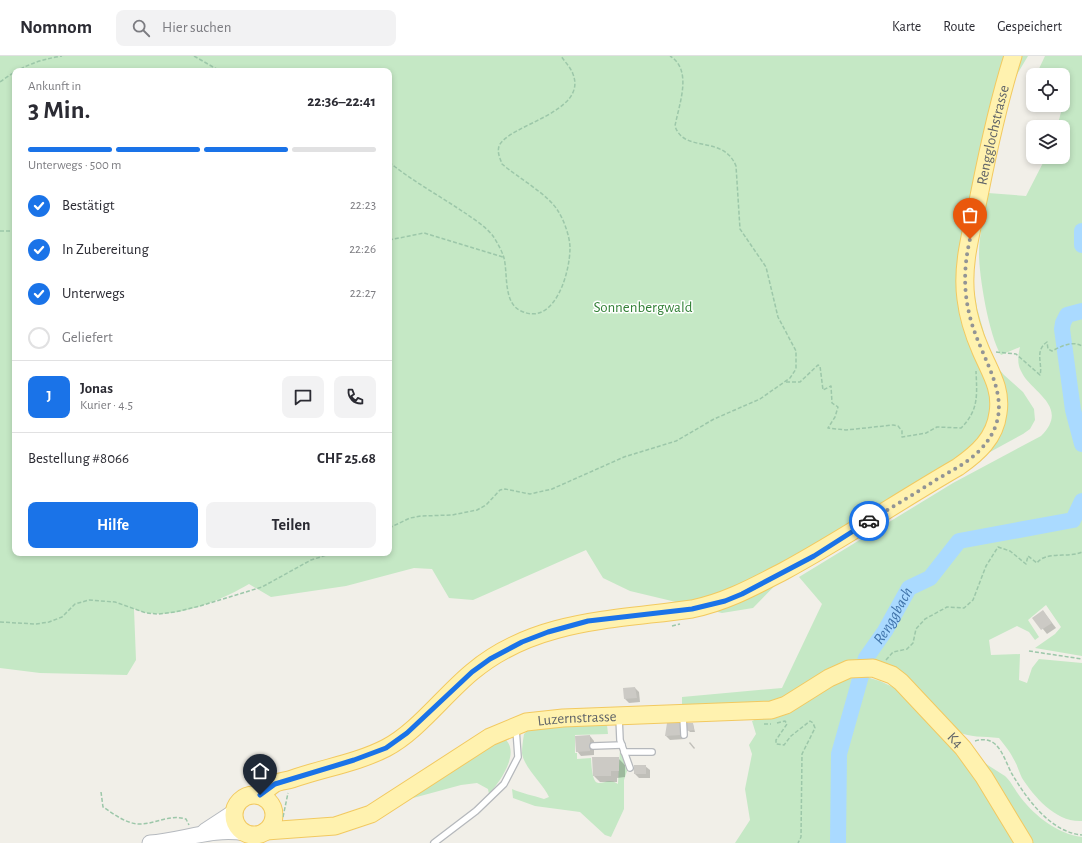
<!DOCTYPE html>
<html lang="de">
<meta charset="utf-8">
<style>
body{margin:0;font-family:"Alegreya Sans",sans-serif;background:#f2f2f3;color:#2b2b33;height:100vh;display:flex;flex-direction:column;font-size:15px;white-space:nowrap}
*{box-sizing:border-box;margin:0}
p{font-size:13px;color:#7c7c81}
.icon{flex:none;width:22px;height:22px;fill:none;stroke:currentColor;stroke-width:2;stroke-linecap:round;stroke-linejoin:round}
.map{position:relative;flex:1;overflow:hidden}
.details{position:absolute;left:12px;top:12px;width:380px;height:488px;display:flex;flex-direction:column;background:#fff;border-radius:8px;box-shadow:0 2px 6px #0003}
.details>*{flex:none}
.tools{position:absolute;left:1026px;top:12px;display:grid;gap:8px}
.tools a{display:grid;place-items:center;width:44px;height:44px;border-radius:8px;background:#fff;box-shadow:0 2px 6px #0003;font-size:20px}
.pin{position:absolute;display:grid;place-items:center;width:34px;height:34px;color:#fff;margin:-41px -17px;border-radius:50% 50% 50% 0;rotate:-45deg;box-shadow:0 0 4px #0007}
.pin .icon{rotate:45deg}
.courier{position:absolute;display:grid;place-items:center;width:40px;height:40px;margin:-20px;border:3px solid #1a73e8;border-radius:50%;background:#fff;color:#222;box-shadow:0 1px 5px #0007}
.summary em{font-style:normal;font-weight:700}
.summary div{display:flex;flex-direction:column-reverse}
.summary{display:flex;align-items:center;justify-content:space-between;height:68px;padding:0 16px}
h1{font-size:26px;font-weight:700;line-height:30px}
.bar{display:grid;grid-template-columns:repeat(4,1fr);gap:6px 4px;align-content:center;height:48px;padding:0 16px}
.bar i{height:5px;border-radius:3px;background:#e1e1e2}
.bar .current{background:#1a73e8}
.bar p{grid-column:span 4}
.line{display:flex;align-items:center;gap:10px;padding:0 16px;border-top:1px solid #e1e1e2}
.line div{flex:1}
.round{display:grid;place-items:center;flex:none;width:42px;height:42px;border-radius:8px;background:#f2f2f3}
ol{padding:0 16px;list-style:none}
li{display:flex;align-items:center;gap:12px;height:44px}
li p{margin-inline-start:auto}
li .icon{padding:4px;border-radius:50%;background:#1a73e8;color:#fff;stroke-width:4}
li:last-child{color:#7c7c81}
li i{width:22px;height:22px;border:2px solid #e1e1e2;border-radius:50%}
.cta{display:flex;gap:8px;margin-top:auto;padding:8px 16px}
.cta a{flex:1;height:46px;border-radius:8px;background:#1a73e8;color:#fff;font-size:16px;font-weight:700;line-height:46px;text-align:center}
.cta a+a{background:#f2f2f3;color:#2b2b33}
header{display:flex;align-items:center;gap:24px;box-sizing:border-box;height:56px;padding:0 20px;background:#fff;border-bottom:1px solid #e1e1e2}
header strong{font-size:19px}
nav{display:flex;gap:22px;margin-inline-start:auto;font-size:14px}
.search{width:280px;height:36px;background:#f2f2f3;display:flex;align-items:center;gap:10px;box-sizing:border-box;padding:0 14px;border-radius:8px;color:#7c7c81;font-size:15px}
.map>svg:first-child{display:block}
</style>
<header>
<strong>Nomnom</strong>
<div class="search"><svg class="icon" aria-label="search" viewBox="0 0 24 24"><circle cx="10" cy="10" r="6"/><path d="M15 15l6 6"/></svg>Hier suchen</div>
<nav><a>Karte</a><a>Route</a><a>Gespeichert</a></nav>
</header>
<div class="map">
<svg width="1082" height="787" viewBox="0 0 1082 787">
<rect width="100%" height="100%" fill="#f1efe8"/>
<g fill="#c5e8c5" fill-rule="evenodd">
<path d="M0 0H1028L1007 35 969 203 977 252 992 305 1004 319 1023 336 1034 353 1035 364 1030 373 1023 378 968 408 792 512 753 552 722 557 630 535 603 522 586 494 473 544 449 542 432 513 414 512 346 530 271 541 249 528C220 545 167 568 134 553L136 604 127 619 40 617 0 612ZM15 15H389V497H15Z"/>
<path d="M1045 0H1082V600L1035 592 1055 578 1061 571 1046 549 1028 564 1039 581 1035 584 1029 576 1017 570 989 584 991 599 1020 598 1019 624 1027 627 1032 612 1039 603 1082 607V765C1057 767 1034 741 1022 722 1019 716 1017 708 1013 702 1010 695 1004 689 999 682 983 680 970 682 956 675L875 606 779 645 682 650V641L782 632 822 548 799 521 953 427 1041 380C1071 350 1030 336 1021 315 1017 307 1018 300 1020 291L1001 299C989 280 979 220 979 198 979 177 985 157 988 137L1026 140 1046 101H1063V71H1057L1063 49V19H1036Z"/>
<polygon points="863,620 880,625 897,633 956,691 1019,787 735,787 750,764 745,733 752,698 749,689 756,678 752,665 846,623"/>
<path d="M607 669 608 678 575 679V697H577V703L591 702C593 745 603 717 618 728L620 693 627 715 624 724V753L611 781 605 779 580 756 535 750 513 742 512 733C523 738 533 739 544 743L549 741C543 728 523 710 522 697 522 691 523 684 524 678L530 672Z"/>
<path d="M505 683C521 697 499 727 489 738L488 733 477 727 461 729 413 742V739L478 693Z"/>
<path d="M980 703C988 710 996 714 1005 720 1011 725 1016 736 1021 742 1036 761 1058 778 1082 781V787H1032Z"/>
</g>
<g fill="#0003">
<polygon points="1043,555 1056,572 1047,578 1034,562"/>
<polygon points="635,632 639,636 640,646 629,647 625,643"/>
<polygon points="693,668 695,676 690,676 688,674"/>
<polygon points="685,672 685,683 670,684 666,680"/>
<polygon points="590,680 594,685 594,699 581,700 577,695"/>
<polygon points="690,686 695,692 694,693 689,687"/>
<polygon points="618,702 625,709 625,721 617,722 617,726 600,726 594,720"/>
<polygon points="635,710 645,710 650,714 650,722 639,722 635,718"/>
</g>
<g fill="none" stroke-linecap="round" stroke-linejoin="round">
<g stroke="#aadaff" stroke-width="16">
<polyline points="1082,175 1082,189"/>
<polyline points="1082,255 1067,259 1063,267 1062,273 1073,354 1082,388"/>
<path id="s1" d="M838 787 839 698 866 602 885 575 909 532 930 522 959 485 1073 464 1082 445"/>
</g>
</g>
<g fill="#cccac5">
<polygon points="1043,554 1052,567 1041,574 1032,562"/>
<polygon points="635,631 637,642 624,643 623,632"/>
<polygon points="681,666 681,679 665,680 667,667"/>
<polygon points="687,667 693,667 694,674 687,675"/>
<polygon points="590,679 590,695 576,696 575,680"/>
<polygon points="592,701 619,701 619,715 611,715 611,720 593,720"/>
<rect x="634" y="709" width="12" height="9"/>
</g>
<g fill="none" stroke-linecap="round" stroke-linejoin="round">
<defs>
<g id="service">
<polyline points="683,660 684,679"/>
<polyline points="619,661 620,684 630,712"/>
<polyline points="593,690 622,689"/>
<polyline points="624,696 652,696"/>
<polyline points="434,787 476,755 504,728 518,701 516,673"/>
</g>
<g id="secondary">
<polyline points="205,775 234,756"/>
<path d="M150 787C182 785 213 771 245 777"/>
</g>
<g id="primary">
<circle cx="254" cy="759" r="20"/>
<path id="s2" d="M260 739C265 736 269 731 274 728 279 725 286 725 292 723 323 712 357 707 386 692 417 676 444 639 472 616 535 563 615 564 692 553 726 546 753 531 784 515 843 483 899 445 958 411 978 397 995 382 998 357 1002 333 990 316 981 295 974 279 968 260 966 243 961 206 973 171 980 135 989 90 999 44 1013 0"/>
<path id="s3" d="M266 775 335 770 371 758 490 681 526 666 563 662 771 654 786 649 829 622 849 613 873 612 892 619 901 626 963 692 984 721 1024 787"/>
</g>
</defs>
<use href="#service" stroke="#b5b8bc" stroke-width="8"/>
<use href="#secondary" stroke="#b6babf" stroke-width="17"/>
<use href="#primary" stroke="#f2c960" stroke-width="19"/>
<g stroke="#9cc7a9" stroke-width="1.5" stroke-dasharray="4 2" stroke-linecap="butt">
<polyline points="194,0 220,15"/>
<path d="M0 26C20 11 37 4 62 0"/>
<path d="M389 106C412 125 440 140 465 157 474 163 486 171 493 180 497 186 502 195 504 202 508 218 503 247 521 255 555 271 570 216 570 192 570 181 564 164 558 155 549 139 517 121 502 108 500 102 497 97 499 90 509 68 588 57 573 18 571 12 565 6 561 0"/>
<polyline points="0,175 15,175"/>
<polyline points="389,184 424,177 503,201"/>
<path d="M996 296 1016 298 1040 319C1043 308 1034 295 1047 286L1048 293 1052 295C1060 291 1072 284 1082 290"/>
<path d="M786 326H800L818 309 820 310 823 334 831 330 832 347 838 351 835 361 828 372 846 374 893 369 898 370 902 375V381L926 377 937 371 961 372C979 354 977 339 976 315"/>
<path d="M389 472 410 462 421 460 452 459 477 454 486 449 500 434 505 433 530 438 552 433 624 401 676 385 714 363 760 343 790 322 796 313V295L778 261 766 211 740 173 736 110C723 78 684 98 675 70 679 48 693 14 670 0"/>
<polyline points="0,566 36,568 49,566 62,561 75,548 89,544 115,546 146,557 158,558 175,556 200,550 262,531 311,504 333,497"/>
<polyline points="672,570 680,568"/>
<polyline points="1029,595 1082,603"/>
<path d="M886 604 893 596 907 593 913 587 916 573 925 563 947 551 964 552 973 544 986 510 998 491 1010 495 1026 508 1028 500 1037 507C1045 495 1069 502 1082 496"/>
<polyline points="777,667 785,665 787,668 776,684 776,688 784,689 791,680 810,665 813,667 815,672 802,698 801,781 798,787"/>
<polyline points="764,668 771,668"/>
<path d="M975 685C982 683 989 683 995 688 1003 695 1007 709 1012 718 1027 743 1050 776 1082 779"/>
<path d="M101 736 103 751C114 758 126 768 140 768 156 768 169 758 186 763L189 769"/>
<polyline points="283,761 288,737"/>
</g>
<use href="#service" stroke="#fff" stroke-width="5.5"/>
<use href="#secondary" stroke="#fff" stroke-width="15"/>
<use href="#primary" stroke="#fff2af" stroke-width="17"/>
</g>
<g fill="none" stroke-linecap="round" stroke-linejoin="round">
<path stroke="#929495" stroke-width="4" stroke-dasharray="0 7.2" d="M869 465C892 451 916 437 939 422 953 414 967 407 979 395 1023 350 982 309 970 261 963 234 964 209 970 183"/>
<polyline stroke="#1a73e8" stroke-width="5" points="260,739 275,728 354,704 386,692 407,677 472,616 490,603 522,586 548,576 588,565 692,553 725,545 742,538 814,500 869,465"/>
</g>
<g text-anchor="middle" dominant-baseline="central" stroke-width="3" stroke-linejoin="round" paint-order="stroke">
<g font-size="15" fill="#5f6368" stroke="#fff">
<text stroke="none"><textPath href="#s2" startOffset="1142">Rengglochstrasse</textPath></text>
<text stroke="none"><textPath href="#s3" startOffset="339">Luzernstrasse</textPath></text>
<text stroke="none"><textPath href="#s3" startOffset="757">K4</textPath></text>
</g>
<g font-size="15" fill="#348238" stroke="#fff">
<text x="643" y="251">Sonnenbergwald</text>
</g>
<g font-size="16" font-style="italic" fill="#4174aa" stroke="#fff">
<text stroke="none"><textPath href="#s1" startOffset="239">Renggbach</textPath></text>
</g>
</g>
</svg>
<div class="tools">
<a><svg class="icon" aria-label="locate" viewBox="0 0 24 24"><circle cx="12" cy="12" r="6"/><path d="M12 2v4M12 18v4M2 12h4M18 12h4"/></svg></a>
<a><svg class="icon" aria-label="layers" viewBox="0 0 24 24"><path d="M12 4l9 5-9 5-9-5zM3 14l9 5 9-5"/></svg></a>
</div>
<div class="pin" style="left:970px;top:183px;background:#ea580c"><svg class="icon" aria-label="bag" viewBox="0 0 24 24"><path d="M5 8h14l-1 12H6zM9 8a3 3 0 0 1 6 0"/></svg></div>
<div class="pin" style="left:260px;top:739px;background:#1f2937"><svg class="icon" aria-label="home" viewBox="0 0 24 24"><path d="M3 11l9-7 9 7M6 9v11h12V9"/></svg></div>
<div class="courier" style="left:869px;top:465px"><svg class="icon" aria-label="car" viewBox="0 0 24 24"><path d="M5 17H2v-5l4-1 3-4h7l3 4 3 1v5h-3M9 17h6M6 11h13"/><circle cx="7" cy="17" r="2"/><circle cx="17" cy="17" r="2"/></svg></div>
<section class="details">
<div class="summary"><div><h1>3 Min.</h1><p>Ankunft in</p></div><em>22:36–22:41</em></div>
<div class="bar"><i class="current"></i><i class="current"></i><i class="current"></i><i></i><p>Unterwegs · 500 m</p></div>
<ol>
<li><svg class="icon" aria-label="check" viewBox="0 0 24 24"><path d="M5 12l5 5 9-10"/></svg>Bestätigt<p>22:23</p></li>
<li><svg class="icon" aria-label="check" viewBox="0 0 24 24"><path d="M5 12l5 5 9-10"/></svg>In Zubereitung<p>22:26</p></li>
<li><svg class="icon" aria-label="check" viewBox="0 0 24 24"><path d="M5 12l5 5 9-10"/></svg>Unterwegs<p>22:27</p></li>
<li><i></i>Geliefert</li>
</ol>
<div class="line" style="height:72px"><b class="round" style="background:#1a73e8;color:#fff">J</b><div><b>Jonas</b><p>Kurier · 4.5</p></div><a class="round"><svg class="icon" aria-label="chat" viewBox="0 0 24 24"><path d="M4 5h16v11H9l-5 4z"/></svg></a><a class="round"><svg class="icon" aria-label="phone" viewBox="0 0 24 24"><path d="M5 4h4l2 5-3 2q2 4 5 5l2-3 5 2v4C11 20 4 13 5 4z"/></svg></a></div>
<div class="line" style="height:52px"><div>Bestellung #8066</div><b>CHF 25.68</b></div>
<div class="cta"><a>Hilfe</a><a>Teilen</a></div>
</section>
</div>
